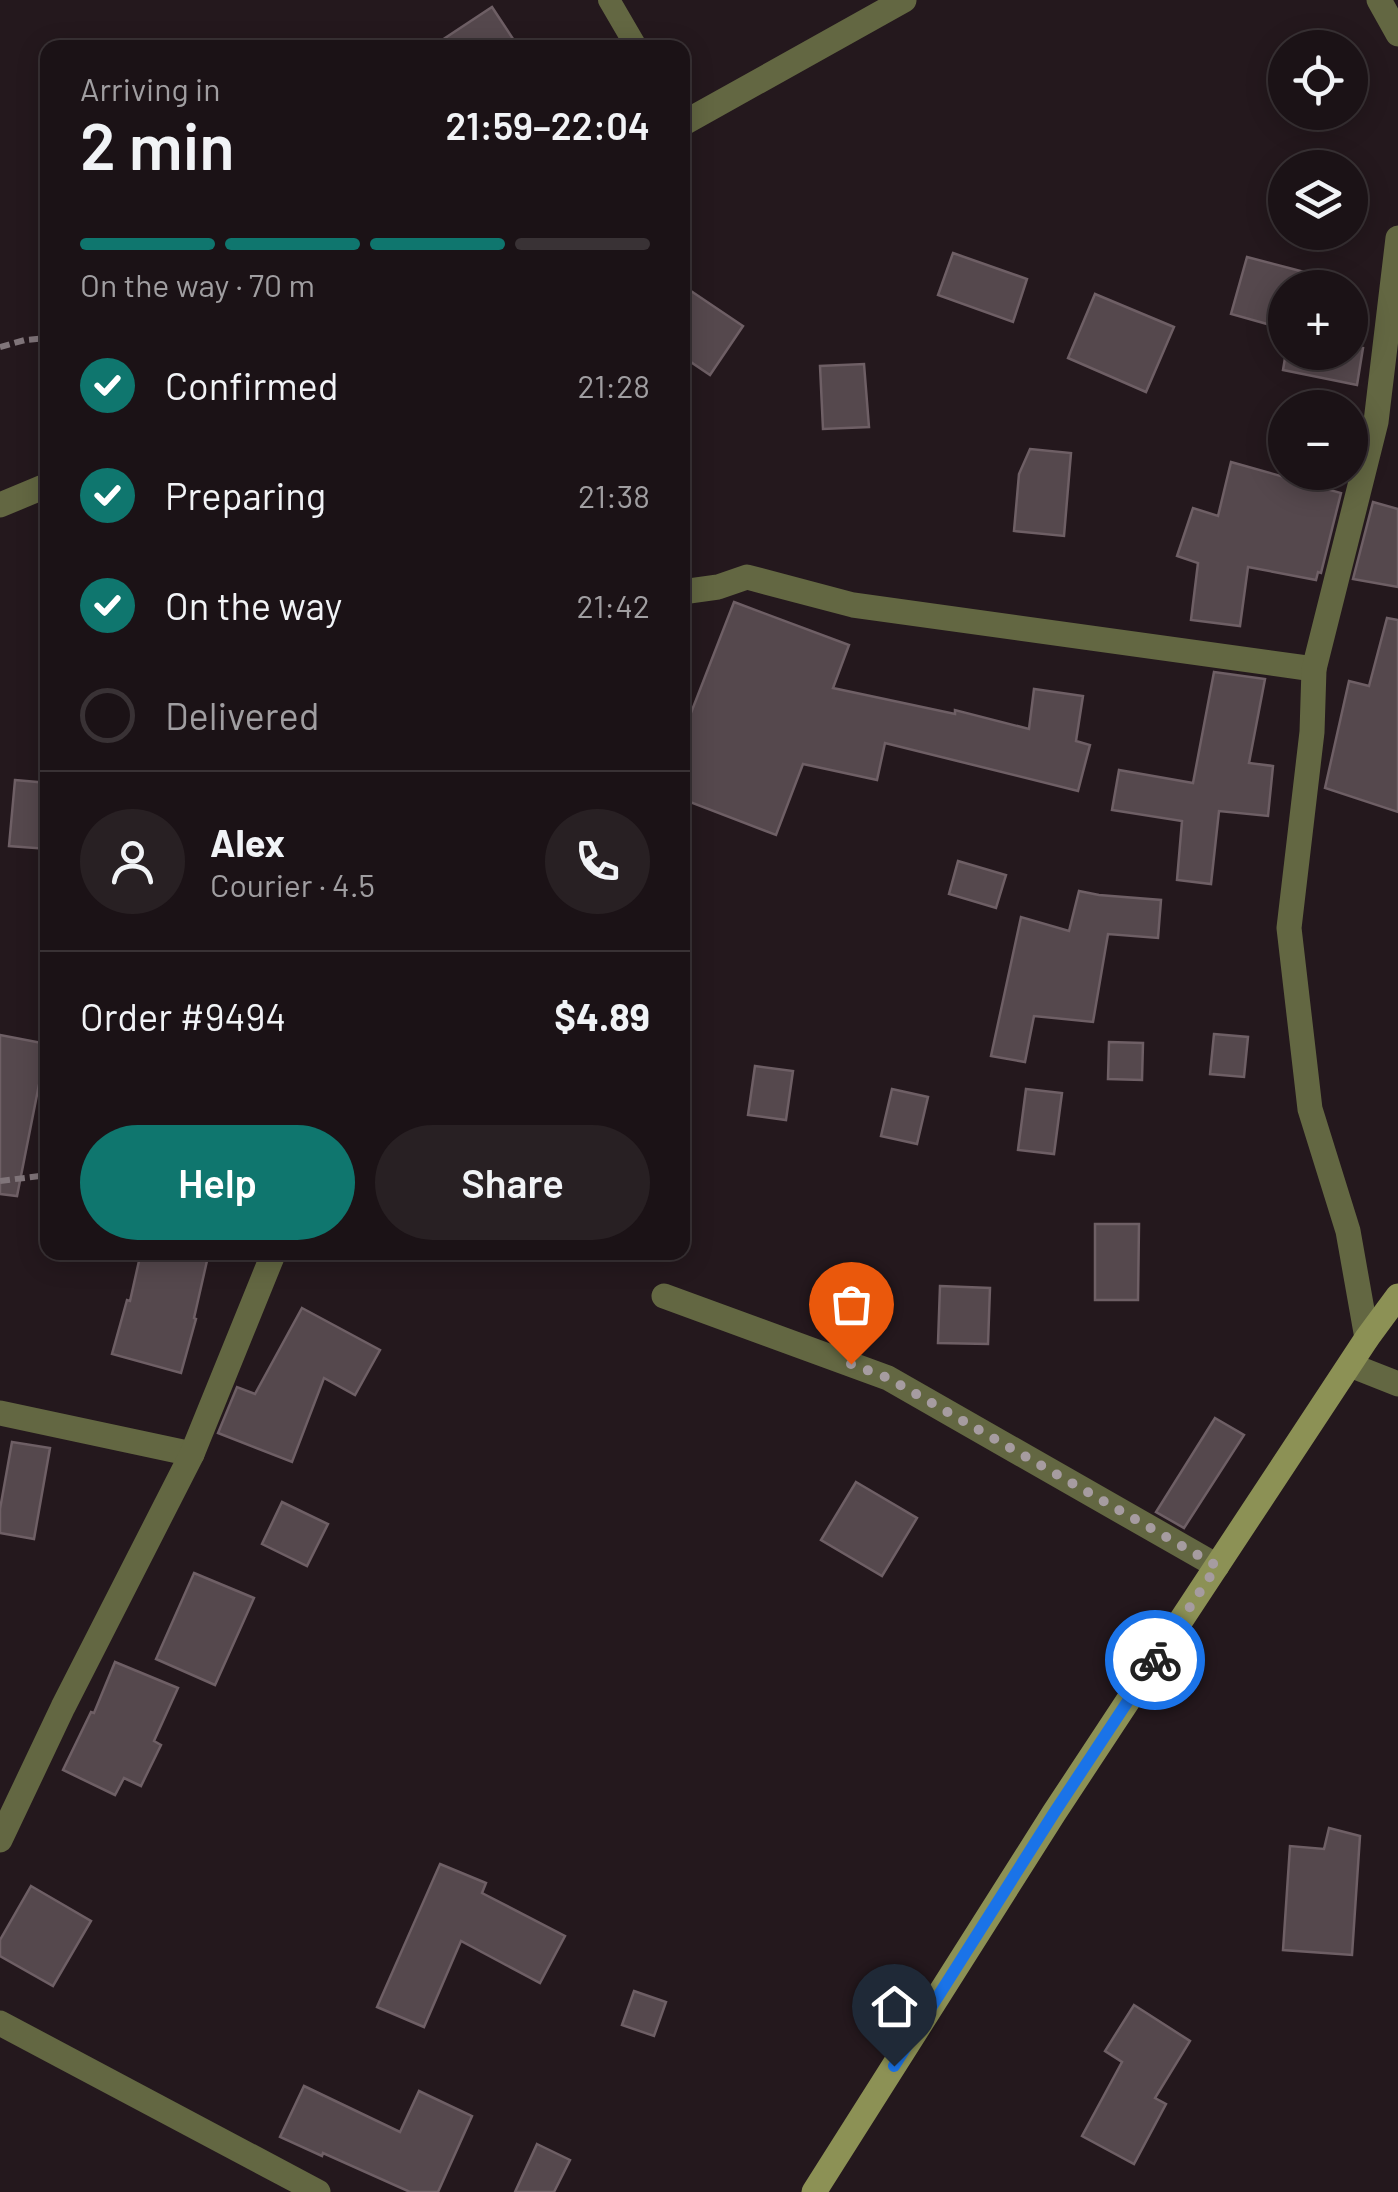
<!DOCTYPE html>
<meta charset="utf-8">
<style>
body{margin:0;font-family:Barlow,sans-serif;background:#282023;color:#f1f3f6;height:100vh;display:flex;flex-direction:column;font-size:38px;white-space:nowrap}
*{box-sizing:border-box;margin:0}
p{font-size:32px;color:#a09ea1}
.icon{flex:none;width:55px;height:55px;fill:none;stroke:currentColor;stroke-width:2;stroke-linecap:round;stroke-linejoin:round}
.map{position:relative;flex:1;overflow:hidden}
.sheet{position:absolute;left:40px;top:40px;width:650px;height:1220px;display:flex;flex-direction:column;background:#1b1216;border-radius:20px;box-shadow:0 5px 25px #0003,0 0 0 2px #393235}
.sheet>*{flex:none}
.tools{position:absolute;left:1268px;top:30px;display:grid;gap:20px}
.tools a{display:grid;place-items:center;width:100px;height:100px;border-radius:50%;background:#1b1216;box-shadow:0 5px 25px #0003,0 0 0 2px #393235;font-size:50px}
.pin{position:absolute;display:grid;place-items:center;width:85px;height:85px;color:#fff;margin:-102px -42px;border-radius:50% 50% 50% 0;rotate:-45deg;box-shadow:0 0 10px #0007}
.pin .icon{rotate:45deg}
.courier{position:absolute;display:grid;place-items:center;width:100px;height:100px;margin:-50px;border:8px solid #1a73e8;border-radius:50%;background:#fff;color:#222;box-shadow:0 2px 12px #0007}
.overview em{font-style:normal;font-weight:600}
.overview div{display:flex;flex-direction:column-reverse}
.overview{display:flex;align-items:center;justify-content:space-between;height:170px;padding:0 40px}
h1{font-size:65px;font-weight:600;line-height:75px}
.bar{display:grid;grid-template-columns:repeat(4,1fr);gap:15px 10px;align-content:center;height:120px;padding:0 40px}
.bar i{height:12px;border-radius:8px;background:#393235}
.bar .active{background:#0f766e}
.bar p{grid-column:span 4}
.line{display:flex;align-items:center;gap:25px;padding:0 40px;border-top:2px solid #393235}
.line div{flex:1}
.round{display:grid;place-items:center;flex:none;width:105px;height:105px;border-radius:52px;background:#282023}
ol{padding:0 40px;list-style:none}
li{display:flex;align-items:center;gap:30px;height:110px}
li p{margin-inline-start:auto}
li .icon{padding:10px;border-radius:50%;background:#0f766e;color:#fff;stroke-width:4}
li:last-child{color:#a09ea1}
li i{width:55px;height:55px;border:5px solid #393235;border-radius:50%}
.action{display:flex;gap:20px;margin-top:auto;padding:20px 40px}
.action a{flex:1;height:115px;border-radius:60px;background:#0f766e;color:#fff;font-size:40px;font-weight:600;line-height:115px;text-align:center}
.action a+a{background:#282023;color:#f1f3f6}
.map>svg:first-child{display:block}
</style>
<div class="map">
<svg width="1398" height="2192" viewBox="0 0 1398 2192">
<rect width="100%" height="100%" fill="#24181d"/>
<g fill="#55484d" stroke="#6e5f65" stroke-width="2.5">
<polygon points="492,7 519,48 430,48"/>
<polygon points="953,253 1027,279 1013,322 938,295"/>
<polygon points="1247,257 1304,272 1299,288 1285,288 1285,329 1231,314"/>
<polygon points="682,285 743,326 710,375 682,356"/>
<polygon points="1095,294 1174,327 1146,392 1068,358"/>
<polygon points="1350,346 1363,348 1357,385 1283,370 1286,352 1350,352"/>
<polygon points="864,364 869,427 823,429 820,366"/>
<polygon points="1030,449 1071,453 1064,536 1014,531 1019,474"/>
<polygon points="1231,462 1341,493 1321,573 1318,572 1316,580 1248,567 1240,626 1191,620 1198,563 1177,556 1193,508 1218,516"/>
<polygon points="1373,502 1398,509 1398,587 1353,579"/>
<polygon points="734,602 849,645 833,688 955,714 955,710 1029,729 1034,689 1083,696 1076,741 1090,745 1078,791 885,743 877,780 803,764 776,835 682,799 682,736"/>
<polygon points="1387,618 1398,620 1398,812 1325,788 1349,681 1369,686"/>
<polygon points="1214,672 1265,679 1249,763 1273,766 1268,816 1219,811 1211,884 1177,880 1182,821 1112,810 1119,770 1193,783"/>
<polygon points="15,780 48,783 48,849 9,846"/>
<polygon points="958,861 1006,875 996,908 949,894"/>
<polygon points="1079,891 1099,895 1161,900 1158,938 1108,934 1093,1022 1034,1016 1025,1062 991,1056 1021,917 1069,931"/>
<polygon points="1214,1034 1248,1037 1244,1077 1210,1074"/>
<polygon points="0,1035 47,1044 17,1196 0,1194"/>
<polygon points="1109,1042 1143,1043 1142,1080 1108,1079"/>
<polygon points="755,1066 793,1071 786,1120 748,1115"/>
<polygon points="892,1089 928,1097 917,1144 881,1136"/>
<polygon points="1026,1089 1062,1093 1054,1154 1018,1150"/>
<polygon points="1095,1224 1139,1224 1138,1300 1095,1300"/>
<polygon points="141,1252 209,1252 194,1318 196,1319 181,1373 112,1354 127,1300 130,1301"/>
<polygon points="940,1286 990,1288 988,1344 938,1343"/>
<polygon points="302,1308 380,1350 355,1395 324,1378 292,1462 218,1433 237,1387 255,1394"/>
<polygon points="1215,1418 1244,1435 1184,1528 1156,1512"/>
<polygon points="12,1442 50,1448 34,1539 0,1533 0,1509"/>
<polygon points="856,1482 917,1518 882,1576 821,1540"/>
<polygon points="282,1502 328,1524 307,1566 262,1544"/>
<polygon points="194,1573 254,1598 215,1685 156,1659"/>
<polygon points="115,1662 178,1688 154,1741 161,1745 141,1786 124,1778 115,1795 63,1770 91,1712 94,1713"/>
<polygon points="1329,1828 1360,1836 1352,1955 1283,1950 1290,1846 1324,1849"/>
<polygon points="440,1864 486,1883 482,1893 565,1936 540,1983 461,1941 424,2027 377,2007"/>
<polygon points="31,1886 91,1921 53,1986 0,1956 0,1940"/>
<polygon points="634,1991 666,2002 654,2036 622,2025"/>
<polygon points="1134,2005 1190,2041 1155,2098 1166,2104 1134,2164 1082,2136 1122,2062 1105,2051"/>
<polygon points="304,2086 400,2132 419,2091 472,2116 438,2192 410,2192 323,2153 322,2156 280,2137"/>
<polygon points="537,2144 570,2160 554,2192 515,2192"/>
</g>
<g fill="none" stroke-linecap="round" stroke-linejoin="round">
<g stroke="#80757a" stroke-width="6" stroke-dasharray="10 5" stroke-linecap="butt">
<polyline points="0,347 25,340 48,338"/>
<polyline points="0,1181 48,1175"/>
</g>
<polyline stroke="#636742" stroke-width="22" points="609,0 637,48"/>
<g stroke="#636742" stroke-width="25">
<polyline points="1379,0 1398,34"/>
<polyline points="682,124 904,0"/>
<polyline points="0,505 48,485"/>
<polyline points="682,592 718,587 747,577 853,605 1314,669"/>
<polyline points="664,1296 888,1378 1217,1566"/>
<polyline points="1367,1338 1348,1231 1310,1109 1289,928 1312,732 1314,669 1376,422 1398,238"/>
<polyline points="1350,1365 1398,1384"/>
<polyline points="0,1413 192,1454"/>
<polyline points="0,1840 63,1707 192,1454 274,1252"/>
<polyline points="0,2023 318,2192"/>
</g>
<polyline stroke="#8c9155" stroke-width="25" points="814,2192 1054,1813 1367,1338 1398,1296"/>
</g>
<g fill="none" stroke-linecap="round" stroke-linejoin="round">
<polyline stroke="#a69ca0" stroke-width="10" stroke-dasharray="0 18" points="851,1364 888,1378 1217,1566 1155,1660"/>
<polyline stroke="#1a73e8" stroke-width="12" points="894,2066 1054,1813 1155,1660"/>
</g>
</svg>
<div class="tools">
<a><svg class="icon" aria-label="locate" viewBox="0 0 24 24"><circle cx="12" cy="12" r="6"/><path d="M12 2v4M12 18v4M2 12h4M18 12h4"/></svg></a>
<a><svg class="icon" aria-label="layers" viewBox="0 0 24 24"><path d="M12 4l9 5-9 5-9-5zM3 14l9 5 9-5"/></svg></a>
<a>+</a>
<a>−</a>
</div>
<div class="pin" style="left:851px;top:1364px;background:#ea580c"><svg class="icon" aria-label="bag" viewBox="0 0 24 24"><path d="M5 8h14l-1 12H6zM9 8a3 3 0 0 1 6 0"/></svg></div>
<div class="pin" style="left:894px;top:2066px;background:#1f2937"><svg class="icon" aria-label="home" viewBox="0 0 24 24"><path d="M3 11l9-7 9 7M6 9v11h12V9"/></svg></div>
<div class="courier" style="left:1155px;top:1660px"><svg class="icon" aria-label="bike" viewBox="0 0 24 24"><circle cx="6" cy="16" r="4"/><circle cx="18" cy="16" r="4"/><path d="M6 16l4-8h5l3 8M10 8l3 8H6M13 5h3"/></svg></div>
<section class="sheet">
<div class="overview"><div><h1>2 min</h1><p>Arriving in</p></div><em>21:59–22:04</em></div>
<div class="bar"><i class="active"></i><i class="active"></i><i class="active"></i><i></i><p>On the way · 70 m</p></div>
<ol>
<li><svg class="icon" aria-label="check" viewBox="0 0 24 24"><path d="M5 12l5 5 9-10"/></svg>Confirmed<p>21:28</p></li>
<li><svg class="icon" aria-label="check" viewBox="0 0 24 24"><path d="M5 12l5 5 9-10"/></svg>Preparing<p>21:38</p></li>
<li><svg class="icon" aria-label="check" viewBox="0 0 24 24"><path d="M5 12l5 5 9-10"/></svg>On the way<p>21:42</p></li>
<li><i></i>Delivered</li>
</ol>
<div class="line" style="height:180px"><a class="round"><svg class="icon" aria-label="person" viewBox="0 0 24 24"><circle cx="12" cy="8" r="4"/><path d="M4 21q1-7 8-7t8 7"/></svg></a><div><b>Alex</b><p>Courier · 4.5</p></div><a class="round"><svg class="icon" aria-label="phone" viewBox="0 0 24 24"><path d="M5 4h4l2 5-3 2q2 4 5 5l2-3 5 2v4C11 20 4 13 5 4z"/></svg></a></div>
<div class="line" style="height:130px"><div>Order #9494</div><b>$4.89</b></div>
<div class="action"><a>Help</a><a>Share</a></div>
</section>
</div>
